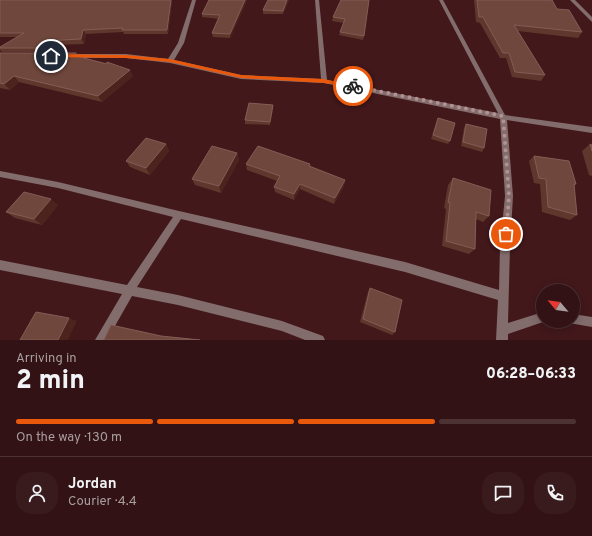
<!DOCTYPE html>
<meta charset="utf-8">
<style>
body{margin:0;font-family:Overpass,sans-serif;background:#3a1b1d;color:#f1f3f6;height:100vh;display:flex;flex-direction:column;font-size:15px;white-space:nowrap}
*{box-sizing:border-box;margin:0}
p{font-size:13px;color:#a89ea0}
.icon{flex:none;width:22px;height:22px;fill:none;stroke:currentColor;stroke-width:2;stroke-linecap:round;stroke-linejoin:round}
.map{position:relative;height:340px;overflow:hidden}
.side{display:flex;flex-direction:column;background:#321214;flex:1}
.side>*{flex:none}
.needle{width:26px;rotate:299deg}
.controls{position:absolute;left:536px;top:284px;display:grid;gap:8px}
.controls a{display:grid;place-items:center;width:44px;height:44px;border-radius:50%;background:#321214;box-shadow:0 2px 10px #0003,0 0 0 1px #4d3234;font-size:20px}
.pin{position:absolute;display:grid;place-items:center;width:34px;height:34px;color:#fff;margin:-17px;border:2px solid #fff;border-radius:50%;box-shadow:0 1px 4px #0007}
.courier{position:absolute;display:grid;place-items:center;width:40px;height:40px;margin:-20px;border:3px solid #ea580c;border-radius:50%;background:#fff;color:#222;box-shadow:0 1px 5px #0007}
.summary em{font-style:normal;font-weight:800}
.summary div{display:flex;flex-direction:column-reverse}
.summary{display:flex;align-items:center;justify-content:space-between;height:68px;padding:0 16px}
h1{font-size:26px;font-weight:800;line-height:30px}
.bar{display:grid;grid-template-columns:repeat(4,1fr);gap:6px 4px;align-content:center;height:48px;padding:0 16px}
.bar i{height:5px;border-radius:3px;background:#4d3234}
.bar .selected{background:#ea580c}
.bar p{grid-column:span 4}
.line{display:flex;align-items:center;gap:10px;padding:0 16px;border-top:1px solid #4d3234}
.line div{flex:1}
.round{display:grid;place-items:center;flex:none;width:42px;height:42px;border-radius:16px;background:#3a1b1d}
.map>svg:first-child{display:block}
</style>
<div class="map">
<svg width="592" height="340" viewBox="0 0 592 340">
<rect width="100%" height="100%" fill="#42181b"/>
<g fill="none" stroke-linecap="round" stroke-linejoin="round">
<g fill="#836c6c" fill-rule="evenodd">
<polygon points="192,0 196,0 184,43 174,60 241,75 321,79 315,0 319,0 327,80 498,113 439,0 443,0 505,115 592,127 592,133 507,120 513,196 510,247 508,323 543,312 543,321 546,321 508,334 508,340 496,340 498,300 405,272 181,219 137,287 178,295 282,321 323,336 325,340 305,340 282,331 178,305 132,296 107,340 95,340 122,294 0,270 0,260 127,285 173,217 58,188 0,177 0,171 58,182 179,211 405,262 499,290 500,247 505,196 500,119 324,83 241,79 170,63 126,58 67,58 64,56 67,54 126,54 168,59 178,43"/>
<polygon points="570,0 575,0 592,17 592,22"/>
<polygon points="573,314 592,317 592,327 569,323 569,321 573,321"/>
</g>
</g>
<g fill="#60372c">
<polygon points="0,0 172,0 168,34 124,34 123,32 86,34 84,44 54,45 64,48 67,52 2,52 0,50 0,47 17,37 0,37"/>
<polygon points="209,0 247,0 230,38 213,37 212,33 219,19 202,17 202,14"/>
<polygon points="268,0 289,0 283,14 263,14 263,10"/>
<polygon points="341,0 364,36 363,40 339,35 340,32 344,23 332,21 333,17"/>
<polygon points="474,0 552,0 557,9 582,32 578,38 518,31 545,75 541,81 512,77 506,58 500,58 480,23 476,22"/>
<polygon points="0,53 76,53 78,57 133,76 102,102 19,82 10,90 0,88"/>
<polygon points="273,105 273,109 270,125 245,124 245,120"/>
<polygon points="438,118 450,141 448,144 431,139 437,122"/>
<polygon points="466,124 484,148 482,152 461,146 464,128"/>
<polygon points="166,144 169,151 150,175 130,167 126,161"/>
<polygon points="590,144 592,145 592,176 589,175 582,151"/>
<polygon points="237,153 239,160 221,193 195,185 192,179"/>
<polygon points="534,156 576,184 574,186 577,215 570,220 542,212 540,184 534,183 529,161"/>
<polygon points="246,164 310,164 310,166 345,180 344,186 334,204 300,189 294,200 275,192 274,187 277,181 247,170"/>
<polygon points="453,178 489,216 483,222 476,219 475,249 469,254 442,246 446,209 444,208 448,185"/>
<polygon points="58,205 42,225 15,218 6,212"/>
<polygon points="370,288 395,332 392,335 360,322 368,292"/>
</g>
<g fill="#4d231d">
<polygon points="171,0 172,0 168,34 167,30"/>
<polygon points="245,0 247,0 230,38 230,34"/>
<polygon points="287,0 289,0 283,14 283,11"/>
<polygon points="83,30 86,34 84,44 81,39"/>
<polygon points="130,70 133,76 102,102 98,96"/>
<polygon points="14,76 19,82 10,90 4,84"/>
<polygon points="273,105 273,109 270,125 270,122"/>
<polygon points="166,144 169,151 150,175 146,168"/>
<polygon points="237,153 239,160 221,193 219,186"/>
<polygon points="345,180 344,186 334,204 335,198"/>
<polygon points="300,184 300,189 294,200 294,194"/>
<polygon points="51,199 58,205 42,225 34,219"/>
<polygon points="69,318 77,321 68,340 58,340"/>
</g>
<g fill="#6f473d" stroke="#835d55">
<polygon points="0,0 171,0 167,30 122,30 123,28 83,30 81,39 44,41 64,48 0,48 0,47 24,33 0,33"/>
<polygon points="209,0 245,0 230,34 212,33 220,15 202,14"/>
<polygon points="268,0 287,0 283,11 263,10"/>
<polygon points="341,0 369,0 364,36 340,32 345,19 333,17"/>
<polygon points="477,0 552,0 557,9 569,10 582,32 514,25 545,75 515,72 509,53 503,53 483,17 479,17"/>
<polygon points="0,53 76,53 76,56 107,64 107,62 130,70 98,96 14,76 4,84 0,83"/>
<polygon points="249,103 273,105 270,122 245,120"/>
<polygon points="438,118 455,123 450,141 433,135"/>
<polygon points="466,124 487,129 484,148 463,142"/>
<polygon points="146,138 166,144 146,168 126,161"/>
<polygon points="590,144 592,145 592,151"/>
<polygon points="212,146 237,153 219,186 192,179"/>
<polygon points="258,146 310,164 309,166 345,180 335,198 300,184 294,194 274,187 280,176 246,164"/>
<polygon points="534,156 569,161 576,184 574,184 577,215 548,207 546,179 539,178"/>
<polygon points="453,178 491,190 489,216 476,212 475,249 446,241 450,203 448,202"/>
<polygon points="24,192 51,199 34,219 6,212"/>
<polygon points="370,288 402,300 395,332 363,319"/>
<polygon points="36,312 69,318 58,340 20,340"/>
<polygon points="111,325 161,336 200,340 104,340"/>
</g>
<polygon fill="#ea580c" points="51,54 126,55 170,59 241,75 324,79 355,86 353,88 324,83 241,78 170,62 126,58 49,57"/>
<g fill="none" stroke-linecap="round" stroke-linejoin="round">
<polyline stroke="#b29192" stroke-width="4" stroke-dasharray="0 7.2" points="353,86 503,116 509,196 506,234"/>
</g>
</svg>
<div class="controls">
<a><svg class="needle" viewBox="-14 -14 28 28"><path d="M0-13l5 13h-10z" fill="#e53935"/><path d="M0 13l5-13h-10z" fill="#a89ea0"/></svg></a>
</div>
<div class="pin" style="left:506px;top:234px;background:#ea580c"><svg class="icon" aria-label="bag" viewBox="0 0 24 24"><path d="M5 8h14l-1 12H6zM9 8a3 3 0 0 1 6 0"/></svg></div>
<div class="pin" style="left:51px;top:56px;background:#1f2937"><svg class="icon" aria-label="home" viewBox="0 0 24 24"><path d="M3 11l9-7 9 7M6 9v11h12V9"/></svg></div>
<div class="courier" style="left:353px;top:86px"><svg class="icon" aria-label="bike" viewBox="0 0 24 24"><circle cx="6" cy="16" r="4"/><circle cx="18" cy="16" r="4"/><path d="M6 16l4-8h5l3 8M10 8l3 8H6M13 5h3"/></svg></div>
</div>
<section class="side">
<div class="summary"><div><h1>2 min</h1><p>Arriving in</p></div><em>06:28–06:33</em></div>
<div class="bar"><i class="selected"></i><i class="selected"></i><i class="selected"></i><i></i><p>On the way · 130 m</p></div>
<div class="line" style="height:72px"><a class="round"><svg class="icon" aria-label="person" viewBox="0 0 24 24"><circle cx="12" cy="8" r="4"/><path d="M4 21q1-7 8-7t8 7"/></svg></a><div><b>Jordan</b><p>Courier · 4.4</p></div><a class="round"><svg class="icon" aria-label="chat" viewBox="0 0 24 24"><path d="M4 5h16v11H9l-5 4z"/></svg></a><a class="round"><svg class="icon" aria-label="phone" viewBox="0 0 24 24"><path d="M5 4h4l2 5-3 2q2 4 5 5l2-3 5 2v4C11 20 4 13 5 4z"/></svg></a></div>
</section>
